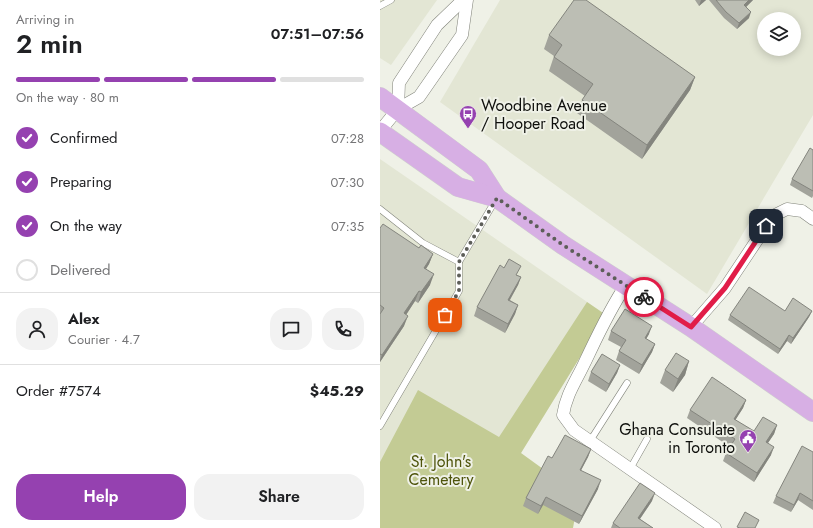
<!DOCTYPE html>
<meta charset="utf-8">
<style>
body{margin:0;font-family:Jost,sans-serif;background:#f2f2f2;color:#202124;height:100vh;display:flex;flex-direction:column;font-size:15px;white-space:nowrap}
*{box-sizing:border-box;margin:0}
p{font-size:13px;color:#757577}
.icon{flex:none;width:22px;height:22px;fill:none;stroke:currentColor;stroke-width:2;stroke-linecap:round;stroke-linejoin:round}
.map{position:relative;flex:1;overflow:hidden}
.details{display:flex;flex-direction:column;background:#fff;width:380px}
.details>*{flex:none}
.buttons{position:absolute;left:377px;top:12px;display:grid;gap:8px}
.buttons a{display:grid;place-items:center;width:44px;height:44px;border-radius:50%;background:#fff;box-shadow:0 2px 10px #0003;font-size:20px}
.pin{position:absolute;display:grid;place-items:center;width:34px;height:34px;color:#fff;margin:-17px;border-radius:8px;box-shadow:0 2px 6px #0006}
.courier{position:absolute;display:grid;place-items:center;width:40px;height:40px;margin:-20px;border:3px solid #e11d48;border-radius:50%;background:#fff;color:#222;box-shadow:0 1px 5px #0007}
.headline em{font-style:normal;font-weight:600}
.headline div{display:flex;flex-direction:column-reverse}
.headline{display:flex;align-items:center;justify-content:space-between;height:68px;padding:0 16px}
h1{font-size:26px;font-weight:600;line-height:30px}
.bar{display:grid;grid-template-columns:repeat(4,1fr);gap:6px 4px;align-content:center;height:48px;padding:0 16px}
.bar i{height:5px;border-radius:3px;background:#e0e0e0}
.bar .active{background:#9541b0}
.bar p{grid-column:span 4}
.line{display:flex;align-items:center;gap:10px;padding:0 16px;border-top:1px solid #e0e0e0}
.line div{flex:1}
.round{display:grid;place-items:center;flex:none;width:42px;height:42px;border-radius:16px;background:#f2f2f2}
ol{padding:0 16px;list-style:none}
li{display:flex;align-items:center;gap:12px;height:44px}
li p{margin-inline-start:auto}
li .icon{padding:4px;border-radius:50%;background:#9541b0;color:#fff;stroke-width:4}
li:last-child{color:#757577}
li i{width:22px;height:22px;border:2px solid #e0e0e0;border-radius:50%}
.action{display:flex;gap:8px;margin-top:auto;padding:8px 16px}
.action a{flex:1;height:46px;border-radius:16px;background:#9541b0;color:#fff;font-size:16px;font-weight:600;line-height:46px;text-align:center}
.action a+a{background:#f2f2f2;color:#202124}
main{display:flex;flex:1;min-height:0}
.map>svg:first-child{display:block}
</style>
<main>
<section class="details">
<div class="headline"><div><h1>2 min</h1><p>Arriving in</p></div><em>07:51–07:56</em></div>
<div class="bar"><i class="active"></i><i class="active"></i><i class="active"></i><i></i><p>On the way · 80 m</p></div>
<ol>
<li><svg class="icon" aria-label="check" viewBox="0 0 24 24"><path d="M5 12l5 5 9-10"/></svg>Confirmed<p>07:28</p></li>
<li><svg class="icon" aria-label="check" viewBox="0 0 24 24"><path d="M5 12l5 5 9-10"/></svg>Preparing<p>07:30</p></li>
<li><svg class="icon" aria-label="check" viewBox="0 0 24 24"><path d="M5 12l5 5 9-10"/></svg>On the way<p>07:35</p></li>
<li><i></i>Delivered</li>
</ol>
<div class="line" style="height:72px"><a class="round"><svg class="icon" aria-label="person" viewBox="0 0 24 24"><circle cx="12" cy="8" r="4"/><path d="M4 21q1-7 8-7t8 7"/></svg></a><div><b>Alex</b><p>Courier · 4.7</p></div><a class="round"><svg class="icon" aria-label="chat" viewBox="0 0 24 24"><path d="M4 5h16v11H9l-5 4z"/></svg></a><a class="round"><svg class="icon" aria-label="phone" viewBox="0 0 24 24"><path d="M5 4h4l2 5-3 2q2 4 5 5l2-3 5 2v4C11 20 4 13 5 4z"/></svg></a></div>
<div class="line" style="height:52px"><div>Order #7574</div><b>$45.29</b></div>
<div class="action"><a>Help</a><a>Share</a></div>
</section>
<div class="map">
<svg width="433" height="528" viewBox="0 0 433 528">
<rect width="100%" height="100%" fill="#eff1e7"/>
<g fill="#e3e6d4" fill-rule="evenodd">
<polygon points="0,0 57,0 11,65 0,58"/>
<path d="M120 0H433V115L327 294 60 102ZM384 19H414V49H384Z"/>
<polygon points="0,159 226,315 141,453 0,528"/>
</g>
<polygon fill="#c3cb94" points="207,302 226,315 141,453 199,495 193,528 0,528 0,462 38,390 119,437"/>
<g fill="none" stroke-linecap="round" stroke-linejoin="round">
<defs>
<g id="service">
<polyline points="0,6 11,0"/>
<polyline points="0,209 43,243 79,262 115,201"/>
<polyline points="0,426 79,291 79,262"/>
<polyline points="210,441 247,383"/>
<polyline points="250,469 267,439"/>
</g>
<g id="minor">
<polyline points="18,109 19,83 57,25 83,0"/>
<polyline points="0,131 18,109 39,97 82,35 87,0"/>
<path d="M246 285C229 310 217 337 204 364 196 381 186 395 183 415L194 430 335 528"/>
<polyline points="311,327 345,288 393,216 407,209 422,211 433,219"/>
</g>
<g id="primary">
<polyline points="0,97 99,170 117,198"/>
<polyline points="0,132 78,187 117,198 183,245 311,327 433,412"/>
</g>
</defs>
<use href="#service" stroke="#81837a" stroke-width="7"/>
<use href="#minor" stroke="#81837a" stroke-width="13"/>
<use href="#primary" stroke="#cfcfce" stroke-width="20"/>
<use href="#service" stroke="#fff" stroke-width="6"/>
<use href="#minor" stroke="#fff" stroke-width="12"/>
<use href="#primary" stroke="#d7afe4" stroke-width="19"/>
</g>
<g fill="#a2a39b">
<polygon points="315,0 326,0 319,6"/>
<polygon points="329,0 373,0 366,7 369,18 357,29 344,18"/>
<polygon points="169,35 315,77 310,90 262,159 197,113 202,100 205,96 169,71 174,56 164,49"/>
<polygon points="433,150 433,196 432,198 410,185 412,179"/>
<polygon points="0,228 39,248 53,254 49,264 46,269 50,285 38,303 35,301 26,315 24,326 0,362"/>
<polygon points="137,275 141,277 138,285 130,300 138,305 135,314 125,333 94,316 97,307"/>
<polygon points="405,311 432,311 429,317 411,344 407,341 398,354 348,320 350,315"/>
<polygon points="231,331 269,334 266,339 275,344 272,352 259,374 236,360 239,351 241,347 228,340"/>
<polygon points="309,361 305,375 293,392 280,383 285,370"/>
<polygon points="240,365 237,373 226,392 208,381 211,372"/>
<polygon points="366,400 363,408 355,420 374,431 397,425 394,434 388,443 391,455 374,482 343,461 346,453 350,447 307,418 310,410"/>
<polygon points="211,449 208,457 201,470 218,489 199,524 163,505 158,514 143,506 146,498 172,458"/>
<polygon points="433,452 433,510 418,500 411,512 393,503 396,496"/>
<polygon points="272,501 260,519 273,528 231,528 233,523"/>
</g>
<g fill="#84857e">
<polygon points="321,0 326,0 319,6"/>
<polygon points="369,0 373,0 362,11 364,5"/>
<polygon points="371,12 369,18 357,29 359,23"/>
<polygon points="315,77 310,90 262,159 267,145"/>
<polygon points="53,254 49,264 40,278 44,268"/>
<polygon points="54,274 50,285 38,303 41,292"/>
<polygon points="141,277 138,285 125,308 128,300"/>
<polygon points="39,291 35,301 20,324 24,313"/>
<polygon points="138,305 135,314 125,333 128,324"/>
<polygon points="432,311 429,317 411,344 413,338"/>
<polygon points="28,316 24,326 0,362 0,360 2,355"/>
<polygon points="272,326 269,334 262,346 265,338"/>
<polygon points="409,335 407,341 398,354 400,349"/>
<polygon points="275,344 272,352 259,374 262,365"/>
<polygon points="309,361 305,375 293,392 298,379"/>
<polygon points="240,365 237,373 226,392 229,384"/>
<polygon points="366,400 363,408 351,427 354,419"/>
<polygon points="397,425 394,434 383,450 386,442"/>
<polygon points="394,447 391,455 374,482 377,473"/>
<polygon points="211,449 208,457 197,478 200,470"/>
<polygon points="221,480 218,489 199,524 202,516"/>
<polygon points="275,493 272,501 255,526 258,518"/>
<polygon points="420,493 418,500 411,512 414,505"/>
<polygon points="166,497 163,505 158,514 161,506"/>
</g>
<g fill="#bcbeb4" stroke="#84857e">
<polygon points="194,0 206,0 315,77 267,145 202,100 213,84 174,57 182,45 169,35"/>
<polygon points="336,0 369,0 364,5 371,12 359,23 346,12"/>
<polygon points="430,148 433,150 433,191 412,179"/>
<polygon points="3,224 39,248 41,245 53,254 44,268 54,274 41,292 39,291 24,313 28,316 2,355 0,354 0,314 4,308 0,305 0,228"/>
<polygon points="129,259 141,266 136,275 141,277 128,300 138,305 128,324 97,307 120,265 124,268"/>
<polygon points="369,287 405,311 413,298 432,311 413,338 409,335 400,349 350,315"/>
<polygon points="245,309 272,326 265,338 275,344 262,365 239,351 246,340 231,331"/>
<polygon points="296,353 309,361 298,379 285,370"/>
<polygon points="222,354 240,365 229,384 211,372"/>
<polygon points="332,377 366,400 354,419 374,431 383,417 397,425 386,442 394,447 377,473 346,453 355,439 310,410"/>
<polygon points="185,435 211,449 200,470 221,480 202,516 166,497 161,506 146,498 168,456 172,458"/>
<polygon points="422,446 433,452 433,501 420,493 414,505 396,496"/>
<polygon points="260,483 275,493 258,518 273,528 240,528 233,523"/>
<polygon points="365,512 379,520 375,528 360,528 357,527"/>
</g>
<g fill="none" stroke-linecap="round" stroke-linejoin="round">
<polyline stroke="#5d5e59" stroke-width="4" stroke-dasharray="0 7.2" points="65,315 79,291 79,262 117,198 183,245 264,297"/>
<polyline stroke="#e11d48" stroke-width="5" points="264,297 311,327 345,288 386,226"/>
</g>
<defs>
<symbol id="bus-pin" viewBox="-11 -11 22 30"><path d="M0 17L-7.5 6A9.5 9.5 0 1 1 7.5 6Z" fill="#9541b0" stroke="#eff1e7"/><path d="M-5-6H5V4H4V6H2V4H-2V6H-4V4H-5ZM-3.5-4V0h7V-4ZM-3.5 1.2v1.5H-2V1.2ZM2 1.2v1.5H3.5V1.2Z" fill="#fff"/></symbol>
<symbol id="civic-pin" viewBox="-11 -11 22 30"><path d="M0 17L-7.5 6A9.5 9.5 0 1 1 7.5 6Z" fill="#9541b0" stroke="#eff1e7"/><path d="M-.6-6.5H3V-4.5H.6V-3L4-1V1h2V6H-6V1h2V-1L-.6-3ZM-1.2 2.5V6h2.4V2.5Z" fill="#fff"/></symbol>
</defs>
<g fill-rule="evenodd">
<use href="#bus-pin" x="78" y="104" width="20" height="27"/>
<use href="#civic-pin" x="358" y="428" width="20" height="27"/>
</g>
<g text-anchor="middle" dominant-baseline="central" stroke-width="4" stroke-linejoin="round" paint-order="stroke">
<g font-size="16" fill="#0e0f0c" stroke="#eff1e7" text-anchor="start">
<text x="101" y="105">Woodbine Avenue<tspan x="101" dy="18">/ Hooper Road</tspan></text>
<text x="355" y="429" text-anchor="end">Ghana Consulate<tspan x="355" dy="18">in Toronto</tspan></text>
</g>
<g font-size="16" fill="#4e540b" stroke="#eff1e7">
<text x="61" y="461">St. John's<tspan x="61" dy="18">Cemetery</tspan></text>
</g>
</g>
</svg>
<div class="buttons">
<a><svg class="icon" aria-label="layers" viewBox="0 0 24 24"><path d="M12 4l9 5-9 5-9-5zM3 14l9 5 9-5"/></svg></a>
</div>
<div class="pin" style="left:65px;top:315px;background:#ea580c"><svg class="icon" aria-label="bag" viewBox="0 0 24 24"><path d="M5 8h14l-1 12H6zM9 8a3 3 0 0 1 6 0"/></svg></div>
<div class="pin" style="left:386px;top:226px;background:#1f2937"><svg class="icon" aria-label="home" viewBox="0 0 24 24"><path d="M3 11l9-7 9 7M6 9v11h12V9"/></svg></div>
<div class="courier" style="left:264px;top:297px"><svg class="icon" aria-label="bike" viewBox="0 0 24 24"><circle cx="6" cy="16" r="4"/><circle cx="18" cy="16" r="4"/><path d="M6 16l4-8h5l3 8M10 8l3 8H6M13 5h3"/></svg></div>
</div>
</main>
